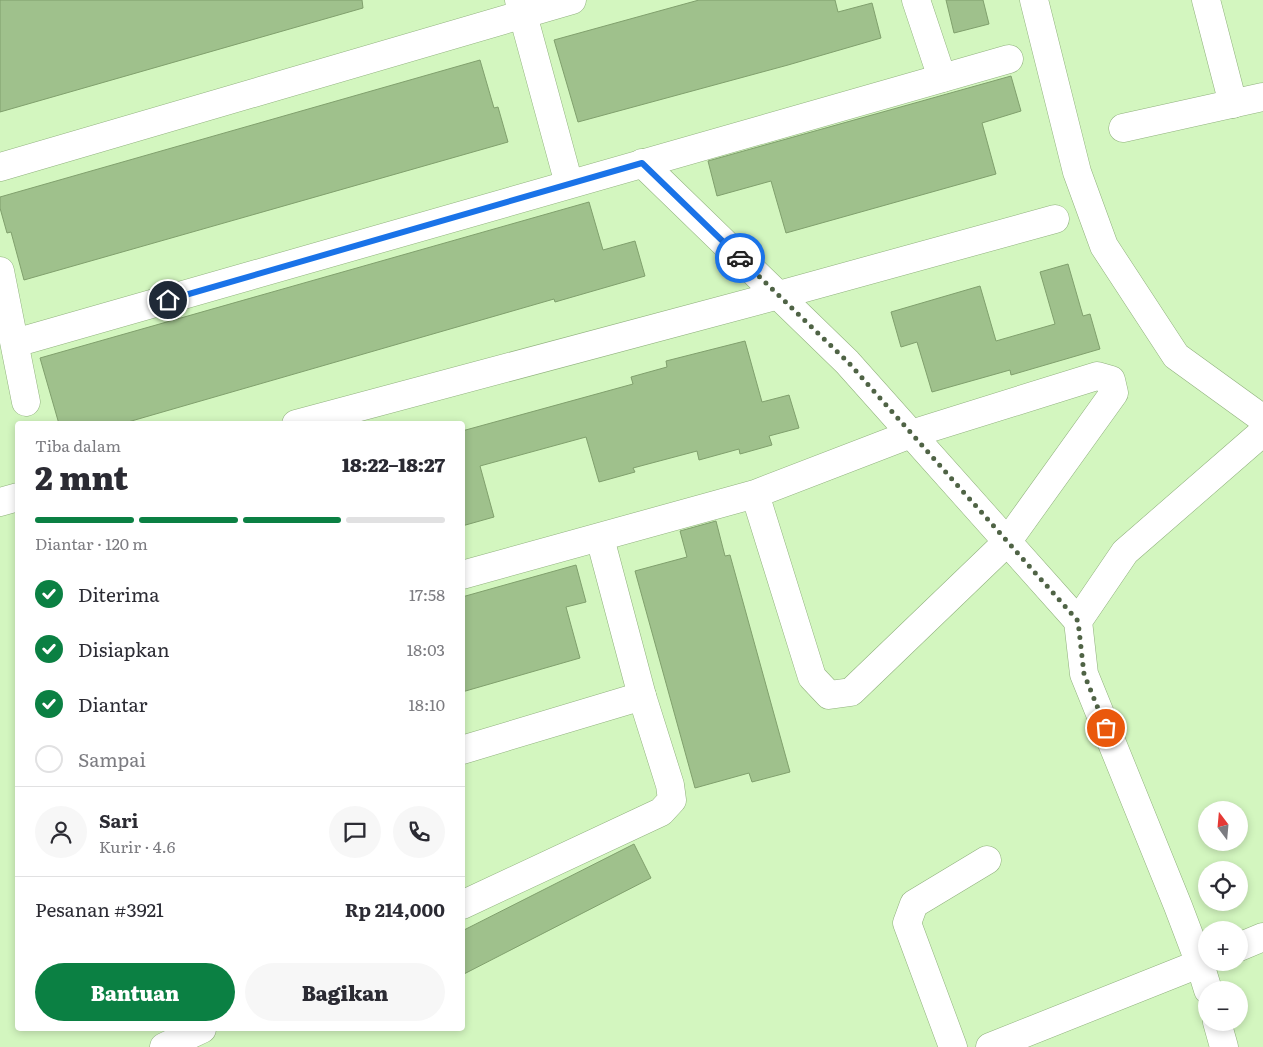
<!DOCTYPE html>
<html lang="id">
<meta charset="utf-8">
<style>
body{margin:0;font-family:Literata,serif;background:#f7f7f7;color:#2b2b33;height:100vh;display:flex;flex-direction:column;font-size:19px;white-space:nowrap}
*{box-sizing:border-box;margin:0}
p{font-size:16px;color:#7c7c81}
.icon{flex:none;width:28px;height:28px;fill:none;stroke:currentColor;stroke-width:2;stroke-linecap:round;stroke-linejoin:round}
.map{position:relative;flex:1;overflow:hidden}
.drawer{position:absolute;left:15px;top:421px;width:450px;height:610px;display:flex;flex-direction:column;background:#fff;border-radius:5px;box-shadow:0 2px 8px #0003}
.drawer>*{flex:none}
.needle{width:32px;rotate:344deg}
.controls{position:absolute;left:1198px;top:801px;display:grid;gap:10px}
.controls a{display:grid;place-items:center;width:50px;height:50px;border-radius:50%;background:#fff;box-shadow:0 2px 8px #0003;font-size:25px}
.pin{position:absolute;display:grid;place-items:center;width:42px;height:42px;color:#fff;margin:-21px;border:2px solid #fff;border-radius:50%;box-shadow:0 1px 5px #0007}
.courier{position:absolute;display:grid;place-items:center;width:50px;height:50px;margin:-25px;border:4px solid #1a73e8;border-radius:50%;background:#fff;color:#222;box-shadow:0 1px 6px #0007}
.overview em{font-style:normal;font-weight:800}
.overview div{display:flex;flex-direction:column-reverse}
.overview{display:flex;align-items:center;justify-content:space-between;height:85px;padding:0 20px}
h1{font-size:32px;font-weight:800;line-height:38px}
.bar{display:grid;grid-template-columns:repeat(4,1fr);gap:8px 5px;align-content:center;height:60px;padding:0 20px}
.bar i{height:6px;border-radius:4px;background:#e1e1e2}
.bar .selected{background:#0b8043}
.bar p{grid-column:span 4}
.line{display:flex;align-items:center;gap:12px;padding:0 20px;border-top:1px solid #e1e1e2}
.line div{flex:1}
.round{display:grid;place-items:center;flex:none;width:52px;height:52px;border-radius:26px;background:#f7f7f7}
ol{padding:0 20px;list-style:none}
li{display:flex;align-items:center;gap:15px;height:55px}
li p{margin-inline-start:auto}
li .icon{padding:5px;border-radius:50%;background:#0b8043;color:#fff;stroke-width:4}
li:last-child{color:#7c7c81}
li i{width:28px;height:28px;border:2px solid #e1e1e2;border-radius:50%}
.action{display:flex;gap:10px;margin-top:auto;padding:10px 20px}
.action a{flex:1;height:58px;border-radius:30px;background:#0b8043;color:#fff;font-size:20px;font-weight:800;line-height:58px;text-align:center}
.action a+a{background:#f7f7f7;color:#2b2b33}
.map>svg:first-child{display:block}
</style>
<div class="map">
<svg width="1263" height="1047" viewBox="0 0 1263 1047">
<rect width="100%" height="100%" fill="#d3f6bf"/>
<g fill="#9fc18c" stroke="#80a06d">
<polygon points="0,0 362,0 363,8 0,112"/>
<polygon points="699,0 835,0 838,12 872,3 881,38 788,65 578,122 554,40"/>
<polygon points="946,0 983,0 989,24 954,33"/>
<polygon points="480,60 494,108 498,107 508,142 24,280 11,232 7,233 0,208 0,197"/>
<polygon points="1011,76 1021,111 982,123 996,174 786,233 771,181 717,196 708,161"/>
<polygon points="589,202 603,250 635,241 645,276 555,302 554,299 121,424 59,424 40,358"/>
<polygon points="1068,264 1083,316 1090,314 1100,349 1011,375 1010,370 932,392 917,342 901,347 891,312 980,286 996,341 1055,324 1040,272"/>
<polygon points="745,341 762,402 789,395 799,428 769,436 772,445 740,454 739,449 699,460 697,451 633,468 635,472 599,482 586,437 480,466 494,517 462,526 462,431 633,384 631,377 667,367 666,361"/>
<polygon points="716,521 725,556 730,555 790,772 752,782 749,773 695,788 635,571 687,557 680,531"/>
<polygon points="576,565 586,602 566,607 580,658 462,692 462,597"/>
<polygon points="634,844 651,878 462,975 462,931"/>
</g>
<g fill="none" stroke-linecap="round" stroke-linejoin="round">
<defs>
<g id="minor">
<polyline points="519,0 569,184"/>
<polyline points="916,0 942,78"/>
<polyline points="1034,0 1077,172 1104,246 1176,356 1263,419"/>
<polyline points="1206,0 1233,104"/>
<polyline points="1123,128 1263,97"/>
<polyline points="642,163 847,362 1078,621"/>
<polyline points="0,167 572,0"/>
<polyline points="0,271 26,402"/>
<polyline points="15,343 1009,59"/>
<polyline points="296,424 779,295 1055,219"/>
<polyline points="0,502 18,497"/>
<polyline points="462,575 755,494 911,434 1097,376 1111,380 1114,393 1007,542 851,692 829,695 812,677 755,494"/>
<polyline points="462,750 642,696"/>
<polyline points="462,905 661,812 672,800 670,785 642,696 600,538"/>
<polyline points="1239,947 1263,937"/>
<polyline points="1208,990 1200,964 1178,906 1084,674 1078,621 1125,552 1263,432"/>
<polyline points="1217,1022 1224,1047"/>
<polyline points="164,1047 202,1029"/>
<polyline points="953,1047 907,923 914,904 987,860"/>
<polyline points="990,1047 1206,961"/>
</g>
</defs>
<use href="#minor" stroke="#90b17d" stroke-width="29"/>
<use href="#minor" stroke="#fff" stroke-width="28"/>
</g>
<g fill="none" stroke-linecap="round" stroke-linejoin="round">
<polyline stroke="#4f6345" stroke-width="5" stroke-dasharray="0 9" points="740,258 848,362 1078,621 1084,674 1106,728"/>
<polyline stroke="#1a73e8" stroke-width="6" points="168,300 642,163 740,258"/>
</g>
</svg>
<div class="controls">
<a><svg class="needle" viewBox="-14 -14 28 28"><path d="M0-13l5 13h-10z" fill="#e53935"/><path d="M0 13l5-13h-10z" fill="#7c7c81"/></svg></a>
<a><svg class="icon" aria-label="locate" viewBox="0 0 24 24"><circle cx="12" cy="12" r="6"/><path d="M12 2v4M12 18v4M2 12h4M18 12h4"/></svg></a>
<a>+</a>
<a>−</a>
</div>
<div class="pin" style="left:1106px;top:728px;background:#ea580c"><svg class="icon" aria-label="bag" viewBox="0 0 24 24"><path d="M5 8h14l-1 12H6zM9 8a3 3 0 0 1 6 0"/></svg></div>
<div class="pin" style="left:168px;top:300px;background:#1f2937"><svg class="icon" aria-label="home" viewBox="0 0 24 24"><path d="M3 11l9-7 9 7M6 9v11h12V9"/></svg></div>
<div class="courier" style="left:740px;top:258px"><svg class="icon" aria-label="car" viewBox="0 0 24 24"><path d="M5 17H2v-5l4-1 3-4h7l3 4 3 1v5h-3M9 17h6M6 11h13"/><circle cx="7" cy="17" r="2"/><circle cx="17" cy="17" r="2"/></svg></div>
<section class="drawer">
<div class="overview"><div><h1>2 mnt</h1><p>Tiba dalam</p></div><em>18:22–18:27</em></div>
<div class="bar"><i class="selected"></i><i class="selected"></i><i class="selected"></i><i></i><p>Diantar · 120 m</p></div>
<ol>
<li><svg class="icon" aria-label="check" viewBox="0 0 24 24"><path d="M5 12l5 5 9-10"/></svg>Diterima<p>17:58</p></li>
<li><svg class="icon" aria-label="check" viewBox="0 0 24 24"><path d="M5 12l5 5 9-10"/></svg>Disiapkan<p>18:03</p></li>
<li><svg class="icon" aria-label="check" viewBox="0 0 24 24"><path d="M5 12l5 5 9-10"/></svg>Diantar<p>18:10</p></li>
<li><i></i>Sampai</li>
</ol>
<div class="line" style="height:90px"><a class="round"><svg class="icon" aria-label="person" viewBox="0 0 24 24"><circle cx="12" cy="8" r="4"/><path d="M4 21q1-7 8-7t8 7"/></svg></a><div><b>Sari</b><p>Kurir · 4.6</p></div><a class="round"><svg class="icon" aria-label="chat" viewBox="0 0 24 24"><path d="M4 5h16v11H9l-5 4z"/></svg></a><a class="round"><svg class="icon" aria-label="phone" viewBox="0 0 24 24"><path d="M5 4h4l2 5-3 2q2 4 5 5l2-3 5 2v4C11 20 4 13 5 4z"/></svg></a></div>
<div class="line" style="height:65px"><div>Pesanan #3921</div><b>Rp 214,000</b></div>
<div class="action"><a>Bantuan</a><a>Bagikan</a></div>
</section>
</div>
